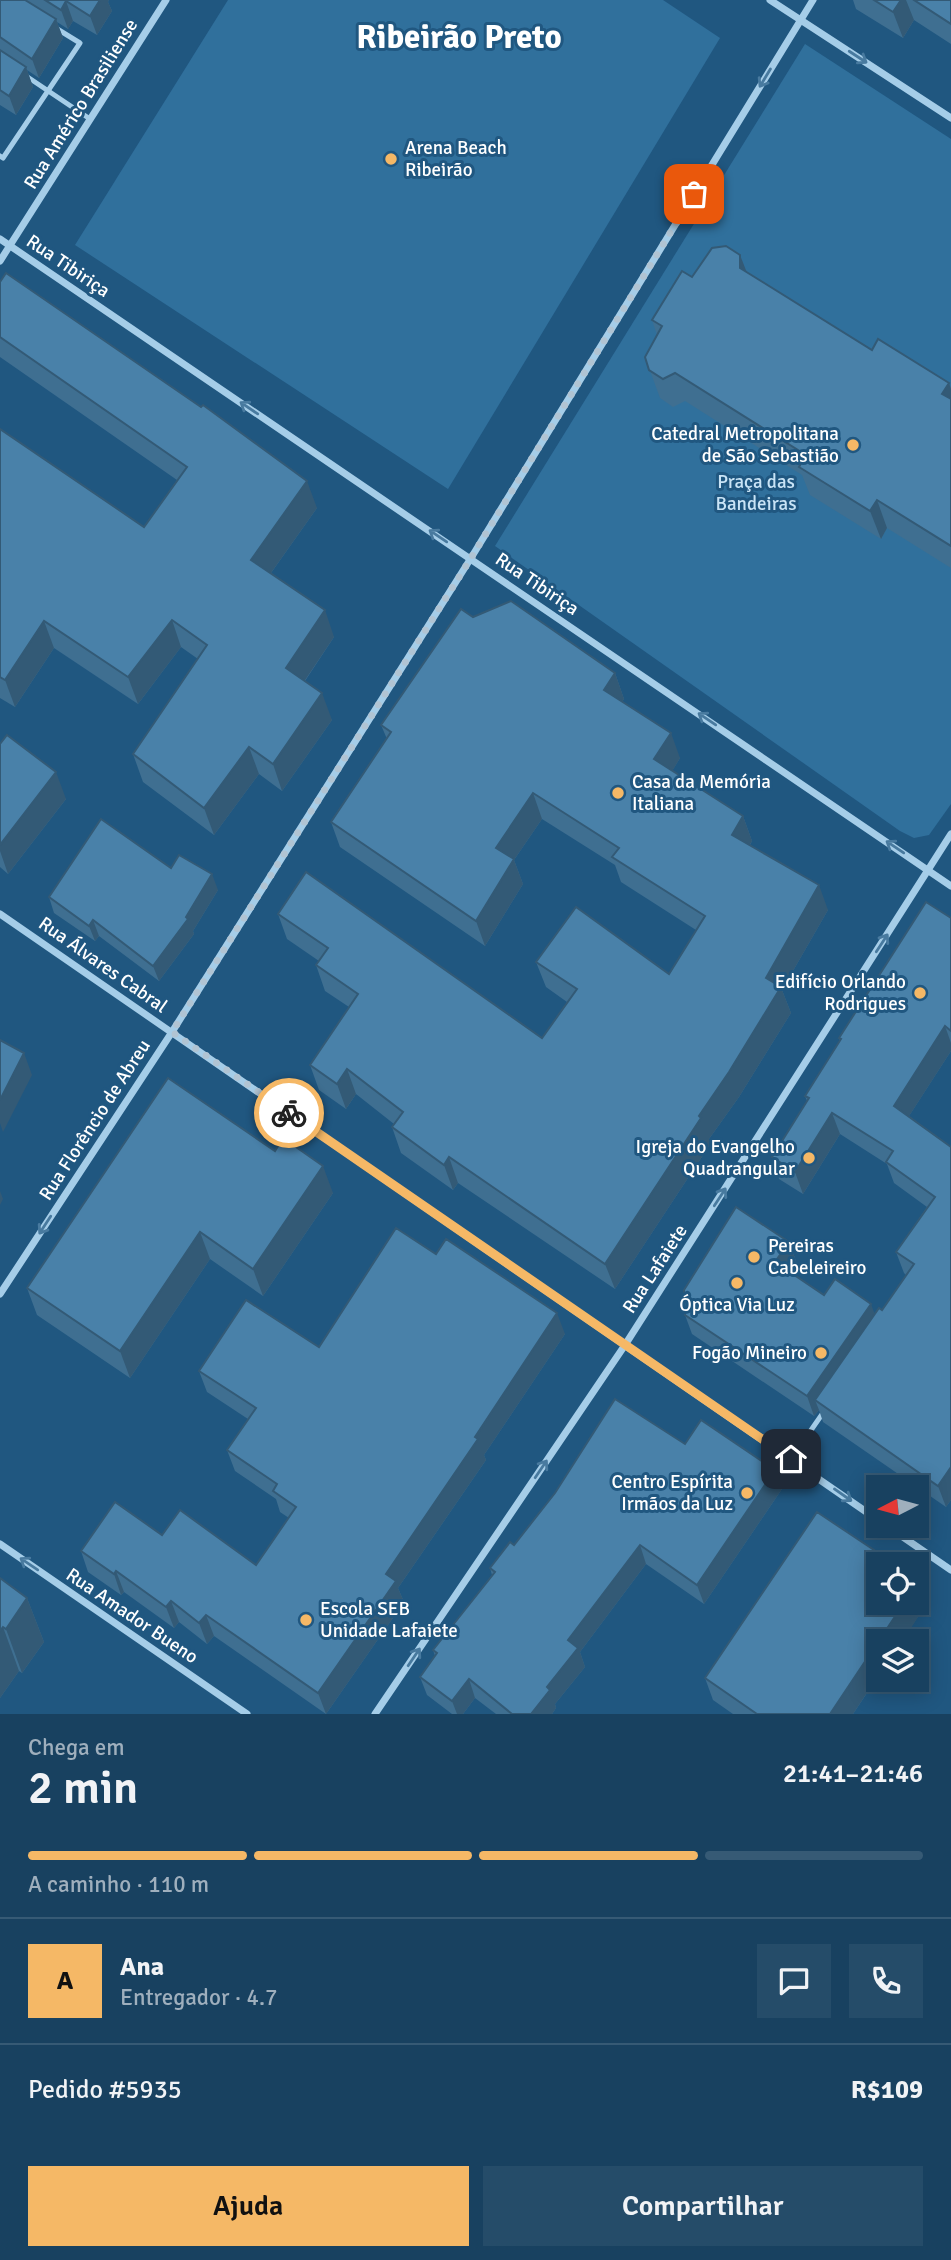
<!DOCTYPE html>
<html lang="pt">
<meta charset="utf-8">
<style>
body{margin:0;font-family:Signika,sans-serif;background:#254c69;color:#f1f3f6;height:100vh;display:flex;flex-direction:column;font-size:26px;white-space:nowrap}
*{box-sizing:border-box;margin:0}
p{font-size:23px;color:#9fafbd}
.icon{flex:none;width:38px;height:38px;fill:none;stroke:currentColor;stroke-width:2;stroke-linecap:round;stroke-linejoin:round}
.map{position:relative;height:1714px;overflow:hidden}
.drawer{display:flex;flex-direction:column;background:#184160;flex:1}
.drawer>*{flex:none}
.needle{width:46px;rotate:264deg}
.tools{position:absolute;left:866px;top:1475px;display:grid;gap:14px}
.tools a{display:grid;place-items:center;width:63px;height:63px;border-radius:0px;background:#184160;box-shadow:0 4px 18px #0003,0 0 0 2px #365a75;font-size:35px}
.pin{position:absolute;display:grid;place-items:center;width:60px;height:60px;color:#fff;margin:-30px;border-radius:14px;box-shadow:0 4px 10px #0006}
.courier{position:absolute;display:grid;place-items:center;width:70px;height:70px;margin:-35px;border:5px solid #f5b866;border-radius:50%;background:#fff;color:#222;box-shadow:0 2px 9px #0007}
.summary em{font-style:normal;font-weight:600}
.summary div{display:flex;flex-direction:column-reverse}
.summary{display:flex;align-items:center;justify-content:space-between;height:119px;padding:0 28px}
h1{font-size:46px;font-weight:600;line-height:52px}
.bar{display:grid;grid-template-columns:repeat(4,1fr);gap:10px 7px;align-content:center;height:84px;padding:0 28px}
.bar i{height:9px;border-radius:5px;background:#365a75}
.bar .active{background:#f5b866}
.bar p{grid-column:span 4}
.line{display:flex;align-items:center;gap:18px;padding:0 28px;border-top:2px solid #365a75}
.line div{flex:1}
.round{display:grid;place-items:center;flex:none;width:74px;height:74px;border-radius:0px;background:#254c69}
.primary-button{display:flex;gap:14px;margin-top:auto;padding:14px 28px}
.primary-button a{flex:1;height:80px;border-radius:0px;background:#f5b866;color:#111;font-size:28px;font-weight:600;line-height:80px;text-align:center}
.primary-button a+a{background:#254c69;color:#f1f3f6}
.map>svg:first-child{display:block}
</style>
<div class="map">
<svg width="951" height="1714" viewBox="0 0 951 1714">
<rect width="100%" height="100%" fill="#205780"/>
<g fill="#30709c">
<polygon points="228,0 663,0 720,38 448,489 75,245"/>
<polygon points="805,44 951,139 951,804 929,835 914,838 900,831 495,546"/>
</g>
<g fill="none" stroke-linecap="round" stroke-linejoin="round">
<g stroke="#a5cde8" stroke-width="5">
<polyline points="26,76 90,119"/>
<polyline points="0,156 3,158 80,43 54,27"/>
<polyline points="791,1459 825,1410"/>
</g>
<g stroke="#a5cde8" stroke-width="7">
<polyline points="770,0 951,118"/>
<polyline points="0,239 951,886"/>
<polyline points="0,261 166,0"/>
<polyline points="0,914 878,1520"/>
<polyline points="0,1294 172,1032 471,558 813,0"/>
<polyline points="887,1526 951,1570"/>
<polyline points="0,1544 247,1714"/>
<polyline points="375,1714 625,1345 951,834"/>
</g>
</g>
<g fill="#3f6f91">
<polygon points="0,0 109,0 108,2 112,11 97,35 73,21 68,29 57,22 63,38 39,78 27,70 33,87 16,115 0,105"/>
<polygon points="853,0 951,0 951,44 914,20 903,38 856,9"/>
<polygon points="740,255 746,272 872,350 949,383 951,389 951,568 887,528 881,539 810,495 802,475 685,401 673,407 660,398 645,357 657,335 652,320 692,277"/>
<polygon points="0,282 317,508 271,573 334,637 305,681 332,720 282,791 259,774 214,835 143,782 133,754 198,659 181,647 138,704 54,648 15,707 0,698 0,429 144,527 177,480 0,357"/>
<polygon points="473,617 615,673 624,699 622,702 680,758 672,771 743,816 752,841 750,845 828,910 782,990 791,1013 739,1097 709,1139 711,1143 615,1289 458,1183 453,1190 401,1153 392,1127 394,1124 356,1094 346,1109 319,1090 310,1065 349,1007 325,991 316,965 319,961 287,939 278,914 542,1038 567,1002 546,987 536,962 669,974 696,930 621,882 615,865 542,819 514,860 523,884 485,946 340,847 331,822 387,739 381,725"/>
<polygon points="0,744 66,799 8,874 0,867"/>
<polygon points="218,890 193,931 194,934 159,981 99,936 95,941 54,913 49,897"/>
<polygon points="951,918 951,1051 909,1116 951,1147 951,1500 946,1507 823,1422 819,1410 814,1416 692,1334 685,1315 789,1242 796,1261 789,1272 824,1295 874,1314 882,1310 906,1275 904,1273 896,1252 927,1207 894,1183 887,1164 840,1134 803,1194 779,1179 772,1157 807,1101 805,1096 840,1041 839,1038"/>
<polygon points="168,1078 333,1193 263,1296 210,1259 130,1378 37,1315 27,1288"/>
<polygon points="436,1254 565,1334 484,1455 486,1460 398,1588 404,1602 326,1714 214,1636 207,1644 179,1622 174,1628 124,1592 121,1595 88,1572 81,1551 162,1535 256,1565 289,1518 280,1512 276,1499 235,1471 227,1450 248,1419 207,1392 199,1371 319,1347"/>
<polygon points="685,1444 775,1470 782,1489 704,1604 646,1564 580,1652 585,1667 555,1704 556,1708 552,1714 496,1714 475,1698 463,1714 452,1714 427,1695 420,1677 435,1656 433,1650 492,1575 490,1568 514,1545"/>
<polygon points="0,1578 27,1598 44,1642 22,1673 19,1671 0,1698"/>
<polygon points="927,1603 853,1714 733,1714 713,1700 705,1678"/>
</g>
<g fill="#335a76">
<polygon points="100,0 109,0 108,2 112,11 97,35 90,16"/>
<polygon points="901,0 906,0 914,20 903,38 893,12"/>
<polygon points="66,1 73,21 68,29 61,10"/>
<polygon points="56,19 63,38 39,78 32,59"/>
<polygon points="26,67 33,87 16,115 9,96"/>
<polygon points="740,255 751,283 740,268"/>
<polygon points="949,383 951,389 951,418 942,394"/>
<polygon points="307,481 317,508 261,587 251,560"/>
<polygon points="877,500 887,528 881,539 870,511"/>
<polygon points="325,610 334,637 295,695 286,668"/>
<polygon points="172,620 181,647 138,704 128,677"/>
<polygon points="44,621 54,648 15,707 5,680"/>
<polygon points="615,673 624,699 613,715 604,690"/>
<polygon points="322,693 332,720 282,791 273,764"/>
<polygon points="671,733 680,758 664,785 654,759"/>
<polygon points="249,747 259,774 214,835 204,808"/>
<polygon points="56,772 66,799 8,874 0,851 0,845"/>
<polygon points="533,793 542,819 514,860 523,884 485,946 476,921 496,848"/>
<polygon points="743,816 752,841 741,860 732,835"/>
<polygon points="212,874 218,890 193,931 194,934 159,981 153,966 186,917"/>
<polygon points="819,885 828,910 782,990 791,1013 739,1097 709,1139 711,1143 615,1289 605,1264 699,1116 766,978"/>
<polygon points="93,920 99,936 95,941 89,926"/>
<polygon points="945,1026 951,1043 951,1051 902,1127 894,1106"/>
<polygon points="24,1053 32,1075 3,1132 0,1123 0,1100"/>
<polygon points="347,1069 356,1094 346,1109 337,1084"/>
<polygon points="832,1113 840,1134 803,1194 795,1172"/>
<polygon points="449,1157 458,1183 453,1190 444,1165"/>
<polygon points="323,1166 333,1193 263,1296 253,1269"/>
<polygon points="0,1191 3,1199 0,1205"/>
<polygon points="200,1232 210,1259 130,1378 120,1351"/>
<polygon points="789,1242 796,1261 782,1282 775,1262"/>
<polygon points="871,1304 878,1323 815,1400 819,1410 814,1416 807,1396"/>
<polygon points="557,1313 565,1334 484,1455 486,1460 398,1588 404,1602 326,1714 318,1693 386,1574"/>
<polygon points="951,1467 951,1500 946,1507 938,1486"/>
<polygon points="775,1470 782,1489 704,1604 697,1585"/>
<polygon points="640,1545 646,1564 580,1652 585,1667 555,1704 556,1708 552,1714 531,1714 568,1640"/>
<polygon points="116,1571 124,1592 121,1595 114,1574"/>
<polygon points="919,1581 927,1603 902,1642 879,1642 904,1603 917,1603 917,1584"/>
<polygon points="27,1598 44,1642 22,1673 6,1629"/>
<polygon points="171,1601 179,1622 174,1628 166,1607"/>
<polygon points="206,1615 214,1636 207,1644 199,1623"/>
<polygon points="3,1627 19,1671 0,1698 0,1631"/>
<polygon points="878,1642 878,1676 853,1714 830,1714"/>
<polygon points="469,1679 475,1698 463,1714 457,1714 452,1701"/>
</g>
<g fill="#4981a9" stroke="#335a76" stroke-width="2">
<polygon points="0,0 25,0 56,19 32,59 0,37"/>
<polygon points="45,0 100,0 90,16 66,1 61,10"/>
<polygon points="874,0 901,0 893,12"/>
<polygon points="914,0 951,0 951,24"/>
<polygon points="0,50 26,67 9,96 0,90"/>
<polygon points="726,246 740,255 740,268 872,350 878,339 949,383 942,394 951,399 951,546 877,500 870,511 799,467 806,455 675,373 663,379 649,370 645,357 662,326 652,320 682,271 692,277 712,248"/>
<polygon points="6,273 201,407 203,405 307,481 251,560 325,610 286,668 322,693 273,764 249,747 204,808 133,754 207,645 172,620 128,677 44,621 5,680 0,677 0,429 144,527 187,467 0,337 0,282"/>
<polygon points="511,601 615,673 604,690 671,733 654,759 743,816 732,835 819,885 766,978 781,987 729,1072 699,1116 701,1118 605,1264 449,1157 444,1165 392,1127 403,1112 347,1069 337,1084 310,1065 358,994 316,965 328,948 278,914 306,872 542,1038 577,989 536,962 576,907 669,974 705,916 612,857 619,848 533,793 496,848 514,859 476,921 331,822 391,732 381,725 461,609 473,617"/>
<polygon points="7,735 56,772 0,845 0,744"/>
<polygon points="101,819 171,868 179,855 212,874 186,917 188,919 153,966 93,920 89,926 49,897"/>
<polygon points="926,902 951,918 951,1031 945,1026 894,1106 951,1147 951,1467 938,1486 815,1400 879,1308 882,1310 914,1264 896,1252 935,1197 886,1162 893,1151 832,1113 795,1172 772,1157 809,1098 805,1096 841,1039 839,1038"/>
<polygon points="0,1040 24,1053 0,1100"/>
<polygon points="168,1078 275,1151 283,1138 323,1166 253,1269 200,1232 120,1351 27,1288"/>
<polygon points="736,1207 789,1242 775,1262 824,1295 835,1279 871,1304 807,1396 685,1315 684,1290"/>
<polygon points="396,1228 436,1254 446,1239 557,1313 475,1437 478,1439 386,1574 396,1581 318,1693 206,1615 199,1623 171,1601 166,1607 116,1571 114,1574 81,1551 115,1502 162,1535 180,1510 256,1565 296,1507 273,1491 277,1484 227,1450 256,1408 199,1371 246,1300 319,1347"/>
<polygon points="615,1399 685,1444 701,1420 775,1470 697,1585 640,1545 568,1640 578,1648 547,1687 550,1690 531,1714 512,1714 469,1679 452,1701 420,1677 437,1653 433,1650 495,1572 490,1568 510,1542 514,1545 555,1493"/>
<polygon points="817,1512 895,1564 878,1564 878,1603 904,1603 830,1714 757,1714 705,1678"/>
<polygon points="0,1578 27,1598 6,1629 3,1627 0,1631"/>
</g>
<defs><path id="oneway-shaft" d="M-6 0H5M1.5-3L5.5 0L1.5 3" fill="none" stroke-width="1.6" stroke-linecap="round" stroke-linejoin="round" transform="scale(1.75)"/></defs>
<g stroke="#487a9f">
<use href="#oneway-shaft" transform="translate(858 57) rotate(33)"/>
<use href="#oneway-shaft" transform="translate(765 78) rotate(121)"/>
<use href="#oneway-shaft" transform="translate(249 408) rotate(-146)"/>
<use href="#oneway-shaft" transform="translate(438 536) rotate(-146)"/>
<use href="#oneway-shaft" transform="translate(707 719) rotate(-146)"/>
<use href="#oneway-shaft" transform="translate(895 847) rotate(-146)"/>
<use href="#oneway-shaft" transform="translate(882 943) rotate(-57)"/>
<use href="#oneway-shaft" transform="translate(720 1197) rotate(-57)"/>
<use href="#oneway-shaft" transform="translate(45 1225) rotate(123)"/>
<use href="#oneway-shaft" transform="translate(541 1469) rotate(-56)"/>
<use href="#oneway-shaft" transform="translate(843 1495) rotate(35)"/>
<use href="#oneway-shaft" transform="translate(29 1564) rotate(-146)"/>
<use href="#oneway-shaft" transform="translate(414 1657) rotate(-56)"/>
</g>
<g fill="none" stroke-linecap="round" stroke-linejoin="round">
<polyline stroke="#b1c4d3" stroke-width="7" stroke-dasharray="0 12.6" points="289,1113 172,1032 471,558 694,194"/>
<polyline stroke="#f5b866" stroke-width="9" points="289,1113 791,1459"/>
</g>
<g fill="#f5b866" stroke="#205780" stroke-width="2.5">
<circle cx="391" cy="159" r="7"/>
<circle cx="853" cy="445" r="7"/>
<circle cx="618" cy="793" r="7"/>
<circle cx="920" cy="993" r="7"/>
<circle cx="809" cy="1158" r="7"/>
<circle cx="754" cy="1257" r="7"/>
<circle cx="737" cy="1283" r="7"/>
<circle cx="821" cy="1353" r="7"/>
<circle cx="747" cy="1493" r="7"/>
<circle cx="306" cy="1620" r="7"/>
</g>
<g text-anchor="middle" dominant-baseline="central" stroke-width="6" stroke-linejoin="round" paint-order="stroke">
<g font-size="19" fill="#fff" stroke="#205780">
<text transform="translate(81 104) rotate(-58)">Rua Américo Brasiliense</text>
<text transform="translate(68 266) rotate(34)">Rua Tibiriça</text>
<text transform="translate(537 584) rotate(34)">Rua Tibiriça</text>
<text transform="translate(103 965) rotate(35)">Rua Álvares Cabral</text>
<text transform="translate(95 1120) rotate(-57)">Rua Florêncio de Abreu</text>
<text transform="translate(655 1269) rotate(-57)">Rua Lafaiete</text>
<text transform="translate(132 1616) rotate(34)">Rua Amador Bueno</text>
</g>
<g font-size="19" fill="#fff" stroke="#205780" text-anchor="end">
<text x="405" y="148" text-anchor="start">Arena Beach<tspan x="405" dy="22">Ribeirão</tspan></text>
<text x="839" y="434">Catedral Metropolitana<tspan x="839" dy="22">de São Sebastião</tspan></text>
<text x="632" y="782" text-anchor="start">Casa da Memória<tspan x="632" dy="22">Italiana</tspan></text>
<text x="906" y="982">Edifício Orlando<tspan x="906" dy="22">Rodrigues</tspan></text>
<text x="795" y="1147">Igreja do Evangelho<tspan x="795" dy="22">Quadrangular</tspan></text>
<text x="768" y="1246" text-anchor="start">Pereiras<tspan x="768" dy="22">Cabeleireiro</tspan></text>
<text x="737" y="1305" text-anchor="middle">Óptica Via Luz</text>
<text x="807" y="1353">Fogão Mineiro</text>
<text x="733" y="1482">Centro Espírita<tspan x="733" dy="22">Irmãos da Luz</tspan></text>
<text x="320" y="1609" text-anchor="start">Escola SEB<tspan x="320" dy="22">Unidade Lafaiete</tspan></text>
</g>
<g font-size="19" fill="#c9e4f6" stroke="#205780">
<text x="756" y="482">Praça das<tspan x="756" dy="22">Bandeiras</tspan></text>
</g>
<g font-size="33" font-weight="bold" fill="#fff" stroke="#205780">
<text x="459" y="37">Ribeirão Preto</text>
</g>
</g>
</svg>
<div class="tools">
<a><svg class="needle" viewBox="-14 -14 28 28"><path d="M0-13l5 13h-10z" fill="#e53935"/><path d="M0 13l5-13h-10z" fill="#9fafbd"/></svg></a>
<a><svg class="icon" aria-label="locate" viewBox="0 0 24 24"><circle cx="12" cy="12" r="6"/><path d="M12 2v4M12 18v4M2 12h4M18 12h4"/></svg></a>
<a><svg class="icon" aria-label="layers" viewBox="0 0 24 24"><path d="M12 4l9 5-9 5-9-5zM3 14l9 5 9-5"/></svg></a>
</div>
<div class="pin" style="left:694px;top:194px;background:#ea580c"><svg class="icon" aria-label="bag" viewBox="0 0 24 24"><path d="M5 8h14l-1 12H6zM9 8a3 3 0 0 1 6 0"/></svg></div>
<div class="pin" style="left:791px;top:1459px;background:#1f2937"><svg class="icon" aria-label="home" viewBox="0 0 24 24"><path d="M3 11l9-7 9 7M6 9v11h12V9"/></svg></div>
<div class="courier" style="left:289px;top:1113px"><svg class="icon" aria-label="bike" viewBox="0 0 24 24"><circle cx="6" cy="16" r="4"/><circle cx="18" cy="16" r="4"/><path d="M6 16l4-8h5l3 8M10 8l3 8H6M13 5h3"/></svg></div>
</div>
<section class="drawer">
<div class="summary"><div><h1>2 min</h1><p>Chega em</p></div><em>21:41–21:46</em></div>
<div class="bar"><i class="active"></i><i class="active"></i><i class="active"></i><i></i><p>A caminho · 110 m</p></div>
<div class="line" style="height:126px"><b class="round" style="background:#f5b866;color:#111">A</b><div><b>Ana</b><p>Entregador · 4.7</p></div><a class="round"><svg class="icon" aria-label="chat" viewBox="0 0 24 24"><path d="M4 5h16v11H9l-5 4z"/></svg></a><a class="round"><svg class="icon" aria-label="phone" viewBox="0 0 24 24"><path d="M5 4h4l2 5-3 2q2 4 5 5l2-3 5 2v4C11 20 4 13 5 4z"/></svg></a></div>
<div class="line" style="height:91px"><div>Pedido #5935</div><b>R$109</b></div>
<div class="primary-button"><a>Ajuda</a><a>Compartilhar</a></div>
</section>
